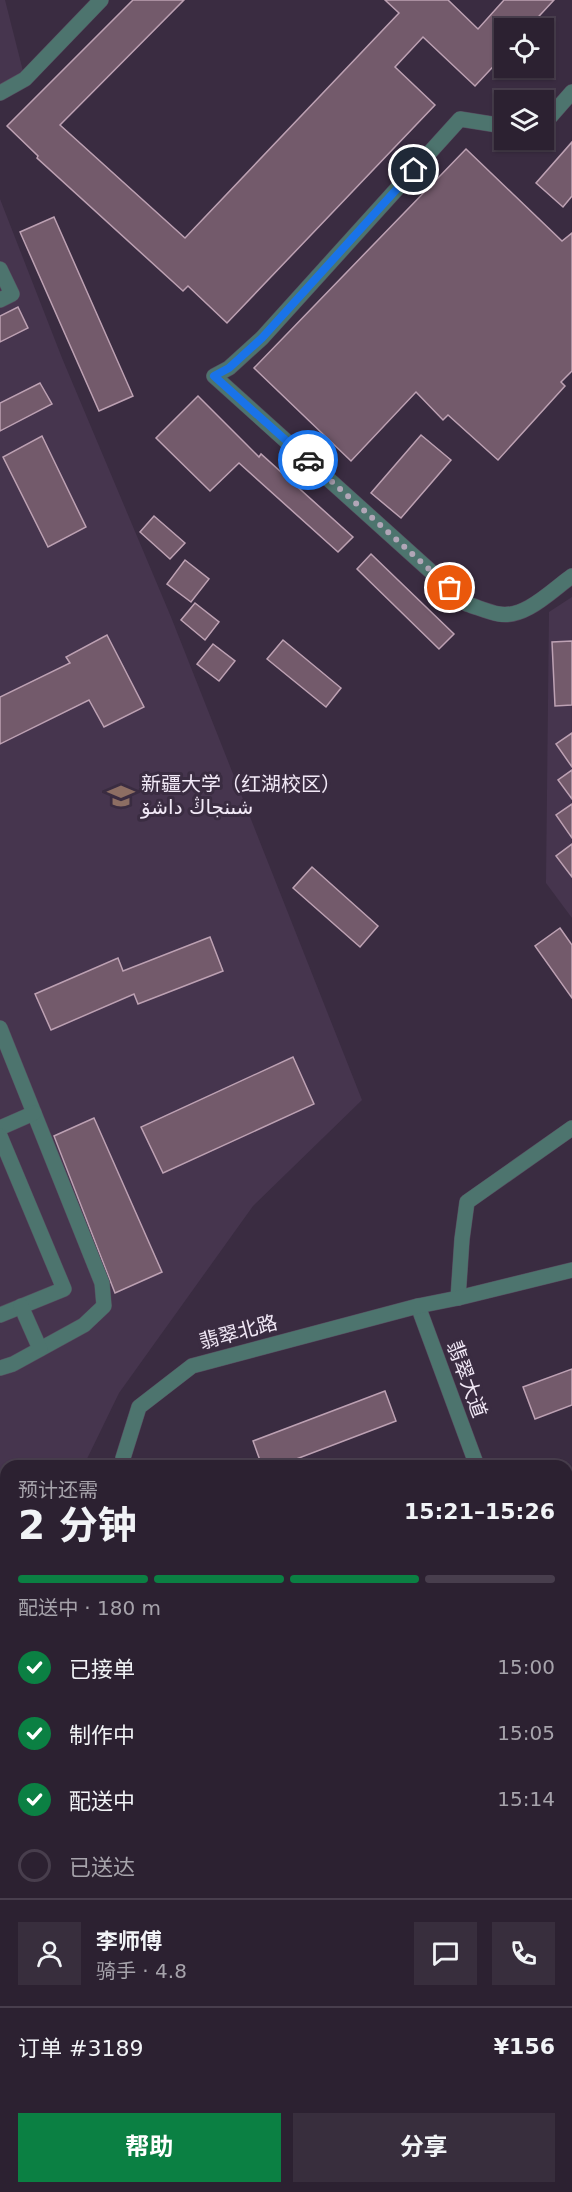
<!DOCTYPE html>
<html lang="zh">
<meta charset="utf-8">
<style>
body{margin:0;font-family:"DejaVu Sans","Noto Sans Arabic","Noto Sans SC",sans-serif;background:#382e3d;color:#f1f3f6;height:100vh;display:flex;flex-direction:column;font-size:22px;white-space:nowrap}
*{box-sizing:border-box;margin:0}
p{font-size:20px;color:#a6a3ab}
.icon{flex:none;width:33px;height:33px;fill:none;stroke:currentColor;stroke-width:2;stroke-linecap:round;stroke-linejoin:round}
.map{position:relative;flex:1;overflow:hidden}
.details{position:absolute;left:0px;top:1460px;width:573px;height:734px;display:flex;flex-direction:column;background:#2c2131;border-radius:18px 18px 0 0;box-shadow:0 2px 4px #0004,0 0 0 2px #483e4d}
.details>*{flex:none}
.controls{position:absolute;left:494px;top:18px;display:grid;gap:12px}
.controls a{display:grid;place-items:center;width:60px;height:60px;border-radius:0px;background:#2c2131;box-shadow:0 2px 4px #0004,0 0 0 2px #483e4d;font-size:30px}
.pin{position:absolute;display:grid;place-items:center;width:51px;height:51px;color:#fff;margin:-26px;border:3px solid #fff;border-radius:50%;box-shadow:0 2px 6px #0007}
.courier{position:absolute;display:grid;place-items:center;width:60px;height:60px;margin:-30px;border:4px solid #1a73e8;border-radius:50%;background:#fff;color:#222;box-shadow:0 2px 8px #0007}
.summary em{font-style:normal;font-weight:700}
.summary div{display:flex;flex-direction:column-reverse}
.summary{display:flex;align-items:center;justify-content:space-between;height:102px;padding:0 18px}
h1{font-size:39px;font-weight:700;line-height:45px}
.bar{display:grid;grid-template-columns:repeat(4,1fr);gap:9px 6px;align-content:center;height:72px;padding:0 18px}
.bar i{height:8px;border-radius:4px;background:#483e4d}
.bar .active{background:#0b8043}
.bar p{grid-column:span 4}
.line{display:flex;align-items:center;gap:15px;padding:0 18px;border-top:2px solid #483e4d}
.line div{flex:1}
.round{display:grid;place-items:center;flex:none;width:63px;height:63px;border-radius:0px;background:#382e3d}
ol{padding:0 18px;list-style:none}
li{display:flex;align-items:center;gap:18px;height:66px}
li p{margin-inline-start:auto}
li .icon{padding:6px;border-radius:50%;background:#0b8043;color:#fff;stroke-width:4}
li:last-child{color:#a6a3ab}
li i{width:33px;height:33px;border:3px solid #483e4d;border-radius:50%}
.button{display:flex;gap:12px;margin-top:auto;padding:12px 18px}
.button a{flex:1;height:69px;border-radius:0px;background:#0b8043;color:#fff;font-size:24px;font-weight:700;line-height:69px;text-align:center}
.button a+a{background:#382e3d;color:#f1f3f6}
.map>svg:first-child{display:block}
</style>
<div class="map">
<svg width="572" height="2192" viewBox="0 0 572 2192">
<rect width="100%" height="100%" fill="#3a2c41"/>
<g fill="#46354e">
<polygon points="0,0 5,0 25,79 0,92"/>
<polygon points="0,199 62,358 171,617 362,1100 253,1206 119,1393 84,1465 6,1466 6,1610 0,1620"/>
<polygon points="572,597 572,918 546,883 549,612"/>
<polygon points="0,2121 6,2136 6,2187 26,2187 28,2192 0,2192"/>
</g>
<g fill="#735a6b" stroke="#bda1b3" stroke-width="1.5">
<polygon points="133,0 184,0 60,125 185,238 399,13 385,0 448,0 478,29 504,0 554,0 528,28 504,28 504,55 475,86 423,37 395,67 435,105 227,323 188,286 183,291 37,158 38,156 7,126"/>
<polygon points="572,142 572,196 563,207 536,183"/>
<polygon points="466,149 562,241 572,233 572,371 561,382 565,386 498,460 448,415 443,420 416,392 351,461 254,368"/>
<polygon points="54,217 133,396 99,411 20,232"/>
<polygon points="18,307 28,328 0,342 0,316"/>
<polygon points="40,383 52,404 0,431 0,403"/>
<polygon points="198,396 259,457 261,454 353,537 338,552 239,463 210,491 156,438"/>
<polygon points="421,435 451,460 401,518 371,493"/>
<polygon points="42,436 86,527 48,547 3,457"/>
<polygon points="154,516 185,543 170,559 140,532"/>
<polygon points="371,554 454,634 439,649 357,569"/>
<polygon points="185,560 209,579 191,602 167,584"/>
<polygon points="195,603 219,622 205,640 181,620"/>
<polygon points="107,635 144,707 104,727 89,700 0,744 0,697 70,663 66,657"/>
<polygon points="283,640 341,688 326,707 267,659"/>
<polygon points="572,641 572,705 555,706 552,642"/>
<polygon points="213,644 235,661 219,681 197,664"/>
<polygon points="572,733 572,767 556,744"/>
<polygon points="572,770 572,799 558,780"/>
<polygon points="572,804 572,838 556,815"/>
<polygon points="572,844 572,877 556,856"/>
<polygon points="312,867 378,926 360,947 293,888"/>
<polygon points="560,928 572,945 572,998 535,946"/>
<polygon points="210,937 223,971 138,1004 134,994 51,1030 35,994 118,958 123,971"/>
<polygon points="293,1057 314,1104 163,1173 141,1127"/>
<polygon points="94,1118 162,1272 115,1293 54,1136"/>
<polygon points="572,1369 572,1405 535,1419 523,1387"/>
<polygon points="385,1391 396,1421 278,1466 262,1466 253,1441"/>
</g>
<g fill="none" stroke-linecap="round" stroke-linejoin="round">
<defs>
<g id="minor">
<polyline points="0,93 25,79 101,0"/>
<polyline points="543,125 572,92"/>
<path d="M504 126 460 119 262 338 229 368 214 376 467 604C477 607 488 612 499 614 525 619 552 590 572 576"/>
<polyline points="0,269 12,294 0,300"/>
<polyline points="0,1028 102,1283 104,1306 84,1325 13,1364 0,1368"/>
<polyline points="0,1128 34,1113"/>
<polyline points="0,1136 64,1289 0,1315"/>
<polyline points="458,1298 462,1239 467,1202 572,1128"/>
<polyline points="21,1306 40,1349"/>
<polyline points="418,1306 477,1466"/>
<polyline points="123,1466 123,1458 139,1407 192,1366 418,1306 458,1298 572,1270"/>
<polyline points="567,1677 572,1689"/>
<polyline points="567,1811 572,1809"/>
<polyline points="376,2187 378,2192"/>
</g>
</defs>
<use href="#minor" stroke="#574a5e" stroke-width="16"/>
<use href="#minor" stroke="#4d746e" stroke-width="15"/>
</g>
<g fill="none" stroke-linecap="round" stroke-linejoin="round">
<polyline stroke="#b1a6b7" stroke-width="6" stroke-dasharray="0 10.8" points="308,460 450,588"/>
<polyline stroke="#1a73e8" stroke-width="8" points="308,460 214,376 229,368 262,338 414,170"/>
</g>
<defs>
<symbol id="university-bare" viewBox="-9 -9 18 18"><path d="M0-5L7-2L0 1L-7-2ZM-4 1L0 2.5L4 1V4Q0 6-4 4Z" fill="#8d6e63" stroke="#3a2c41" stroke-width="2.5" paint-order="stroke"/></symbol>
</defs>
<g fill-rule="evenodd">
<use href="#university-bare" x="102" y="777" width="38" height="38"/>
</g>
<g text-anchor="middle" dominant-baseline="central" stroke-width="6" stroke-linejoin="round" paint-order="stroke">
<g font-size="20" fill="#f1e8f6" stroke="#3a2c41" text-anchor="start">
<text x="141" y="784">新疆大学（红湖校区）<tspan x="141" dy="23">شىنجاڭ داشۆ</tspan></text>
</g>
<g font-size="20" fill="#f1e8f6" stroke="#3a2c41">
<text transform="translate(238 1332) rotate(-15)">翡翠北路</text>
<text transform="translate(467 1379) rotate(70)">翡翠大道</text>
</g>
</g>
</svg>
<div class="controls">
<a><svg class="icon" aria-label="locate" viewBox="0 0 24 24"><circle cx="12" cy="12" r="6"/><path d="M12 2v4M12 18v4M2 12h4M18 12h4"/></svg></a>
<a><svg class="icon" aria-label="layers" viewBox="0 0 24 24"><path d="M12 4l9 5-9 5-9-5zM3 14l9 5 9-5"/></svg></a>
</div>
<div class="pin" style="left:450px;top:588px;background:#ea580c"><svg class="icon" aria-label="bag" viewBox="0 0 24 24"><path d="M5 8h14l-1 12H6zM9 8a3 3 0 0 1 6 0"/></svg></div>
<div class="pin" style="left:414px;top:170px;background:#1f2937"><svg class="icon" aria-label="home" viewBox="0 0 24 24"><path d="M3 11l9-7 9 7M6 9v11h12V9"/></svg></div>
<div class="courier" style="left:308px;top:460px"><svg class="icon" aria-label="car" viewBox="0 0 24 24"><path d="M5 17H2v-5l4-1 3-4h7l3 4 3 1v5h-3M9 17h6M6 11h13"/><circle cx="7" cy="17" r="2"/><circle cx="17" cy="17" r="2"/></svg></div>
<section class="details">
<div class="summary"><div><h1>2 分钟</h1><p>预计还需</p></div><em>15:21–15:26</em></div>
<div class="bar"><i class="active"></i><i class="active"></i><i class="active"></i><i></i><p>配送中 · 180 m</p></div>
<ol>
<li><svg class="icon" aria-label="check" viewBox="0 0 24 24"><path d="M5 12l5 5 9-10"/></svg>已接单<p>15:00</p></li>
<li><svg class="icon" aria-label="check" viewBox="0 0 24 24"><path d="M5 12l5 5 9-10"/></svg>制作中<p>15:05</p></li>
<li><svg class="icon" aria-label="check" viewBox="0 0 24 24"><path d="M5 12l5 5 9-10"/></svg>配送中<p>15:14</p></li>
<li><i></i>已送达</li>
</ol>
<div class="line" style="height:108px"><a class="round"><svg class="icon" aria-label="person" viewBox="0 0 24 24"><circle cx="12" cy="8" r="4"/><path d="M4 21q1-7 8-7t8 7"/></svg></a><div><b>李师傅</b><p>骑手 · 4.8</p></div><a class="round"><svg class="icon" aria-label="chat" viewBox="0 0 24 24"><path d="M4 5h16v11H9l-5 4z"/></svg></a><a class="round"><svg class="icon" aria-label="phone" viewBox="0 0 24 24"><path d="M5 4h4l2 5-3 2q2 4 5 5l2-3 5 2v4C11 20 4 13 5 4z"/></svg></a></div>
<div class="line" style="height:78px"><div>订单 #3189</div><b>¥156</b></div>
<div class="button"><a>帮助</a><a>分享</a></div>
</section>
</div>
